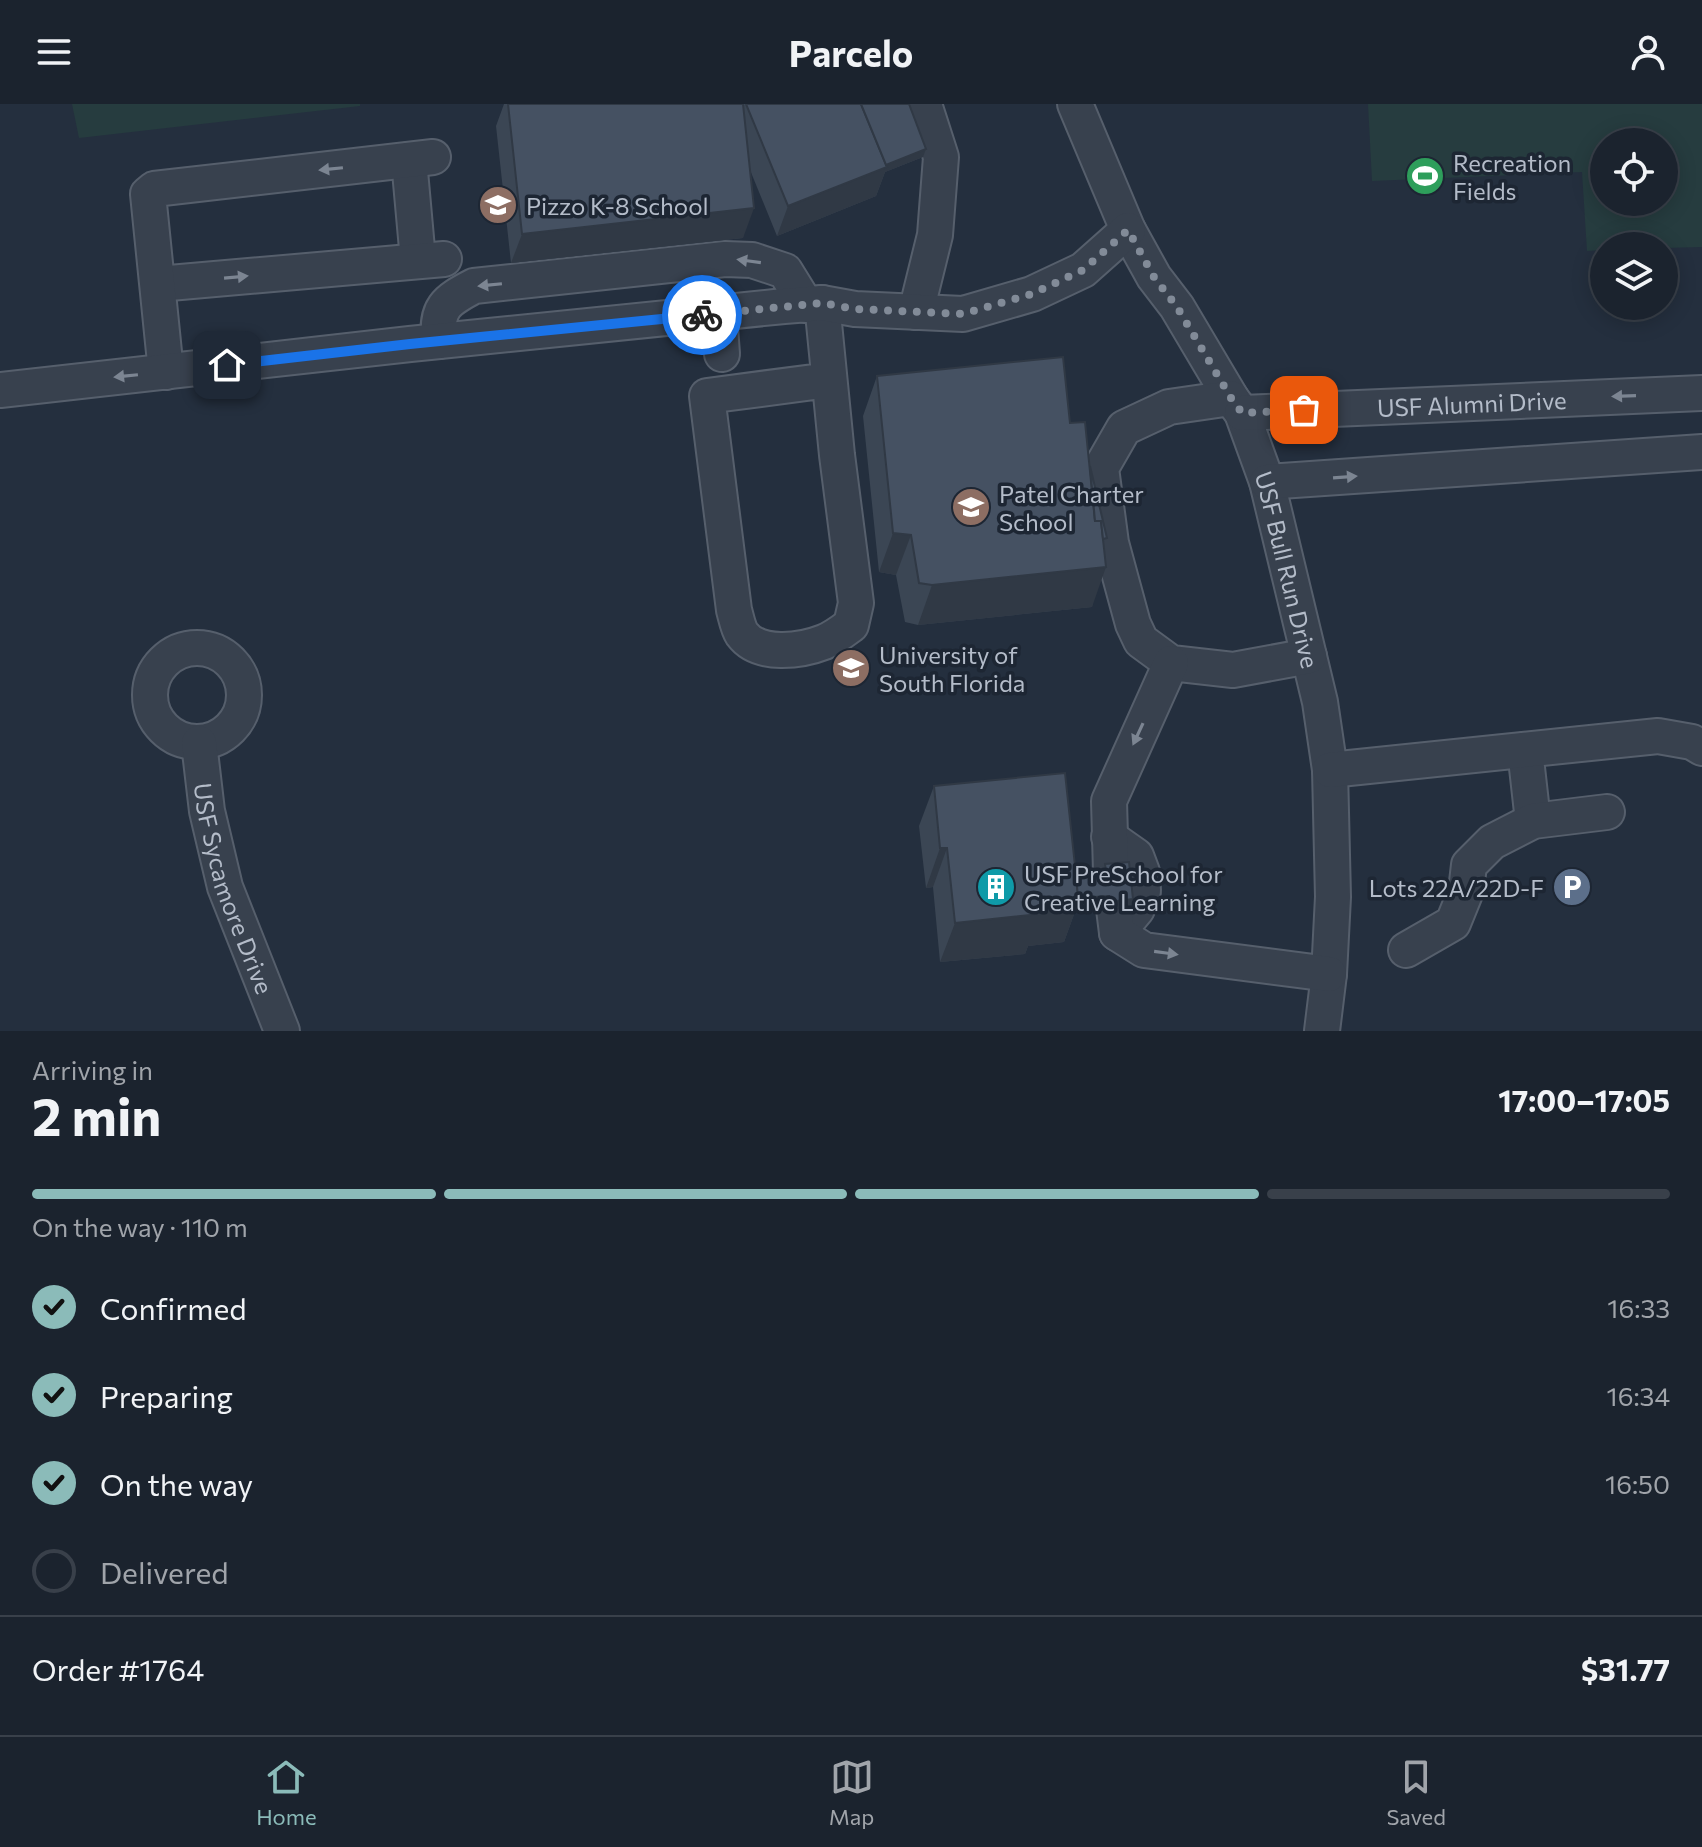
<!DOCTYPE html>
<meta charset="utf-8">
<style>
body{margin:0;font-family:Commissioner,sans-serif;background:#282f3a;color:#f1f3f6;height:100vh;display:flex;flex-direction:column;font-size:30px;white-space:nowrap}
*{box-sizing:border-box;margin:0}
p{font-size:26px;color:#a0a4aa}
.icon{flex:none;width:44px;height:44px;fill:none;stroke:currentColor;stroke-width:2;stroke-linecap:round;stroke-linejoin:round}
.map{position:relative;height:927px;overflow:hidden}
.panel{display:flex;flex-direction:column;background:#1b232e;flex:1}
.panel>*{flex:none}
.fabs{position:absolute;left:1590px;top:24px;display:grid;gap:16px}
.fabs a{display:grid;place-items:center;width:88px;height:88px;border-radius:50%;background:#1b232e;box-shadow:0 4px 20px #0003,0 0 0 2px #39404a;font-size:40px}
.pin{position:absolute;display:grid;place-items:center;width:68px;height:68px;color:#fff;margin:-34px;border-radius:16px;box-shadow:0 4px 12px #0006}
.courier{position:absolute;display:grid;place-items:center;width:80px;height:80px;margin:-40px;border:6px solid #1a73e8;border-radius:50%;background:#fff;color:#222;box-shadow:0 2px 10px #0007}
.head em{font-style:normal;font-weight:700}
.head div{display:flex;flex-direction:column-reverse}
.head{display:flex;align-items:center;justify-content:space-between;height:136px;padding:0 32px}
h1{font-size:52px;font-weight:700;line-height:60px}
.bar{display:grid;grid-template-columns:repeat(4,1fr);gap:12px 8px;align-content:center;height:96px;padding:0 32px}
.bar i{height:10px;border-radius:6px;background:#39404a}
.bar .current{background:#8bbbb9}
.bar p{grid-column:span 4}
.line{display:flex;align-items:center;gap:20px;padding:0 32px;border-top:2px solid #39404a}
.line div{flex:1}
ol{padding:0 32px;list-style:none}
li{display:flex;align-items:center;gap:24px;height:88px}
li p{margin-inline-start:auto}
li .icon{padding:8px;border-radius:50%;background:#8bbbb9;color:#111;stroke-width:4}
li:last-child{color:#a0a4aa}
li i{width:44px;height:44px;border:4px solid #39404a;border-radius:50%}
header{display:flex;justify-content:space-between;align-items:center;height:104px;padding:0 32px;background:#1b232e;font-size:36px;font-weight:700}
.tabs{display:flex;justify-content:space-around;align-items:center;height:112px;border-top:2px solid #39404a;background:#1b232e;font-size:22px;color:#a0a4aa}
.tabs a{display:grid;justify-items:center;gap:4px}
.tabs .current{color:#8bbbb9}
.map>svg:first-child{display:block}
</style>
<header><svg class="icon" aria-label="menu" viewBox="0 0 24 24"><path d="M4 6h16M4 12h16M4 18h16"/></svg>Parcelo<svg class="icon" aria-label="person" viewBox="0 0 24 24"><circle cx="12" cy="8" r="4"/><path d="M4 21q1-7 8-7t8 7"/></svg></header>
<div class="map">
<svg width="1702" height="927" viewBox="0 0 1702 927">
<rect width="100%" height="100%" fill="#242f3e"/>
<g fill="#263c3f" fill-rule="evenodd">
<polygon points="72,0 360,0 360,2 79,34"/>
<path d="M1368 0H1702V143L1664 144V142H1604V146L1587 147 1582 68 1372 77ZM1604 38H1664V98H1604Z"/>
</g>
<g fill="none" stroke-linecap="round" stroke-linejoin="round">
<defs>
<g id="minor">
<path id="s1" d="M1075 0 1128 126 1154 173 1177 203 1231 294 1242 309 1267 378 1320 598 1330 666 1333 793 1329 870 1322 927"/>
<polyline points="409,56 418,156"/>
<polyline points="158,180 444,155"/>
<path d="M822 199 837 351 856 499 851 521C843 527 834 534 824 538 801 547 759 553 742 530 738 524 736 513 734 506L707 292 829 276"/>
<polyline points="916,208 935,131 941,53 924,0"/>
<polyline points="719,210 722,250"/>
<path d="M439 237C436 204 445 197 474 182L725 155 752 156 785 167 806 201"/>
<polyline points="166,268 148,90 154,85 433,53"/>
<polyline points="0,286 410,240 784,202 822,199 855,205 963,210 1032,190 1083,166 1128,126"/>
<polyline points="1231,294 1169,303 1124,324 1101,364 1111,439 1133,520 1141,537 1171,559 1233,566 1309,552"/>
<path id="s2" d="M1242 309 1702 289"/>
<polyline points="1267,378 1702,348"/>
<circle cx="197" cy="591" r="47"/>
<path id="s3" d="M199 639 207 707 225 783 282 927"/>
<polyline points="1525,646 1533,717"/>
<polyline points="1330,666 1658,632 1692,638 1702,644"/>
<polyline points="1109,733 1136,752 1142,768 1143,787 1137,805 1117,829"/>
<polyline points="1111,768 1109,697 1171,559"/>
<polyline points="1114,805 1117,829 1144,846 1329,870"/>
<polyline points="1406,846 1453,819 1466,787 1469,761 1492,738 1533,717 1607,708"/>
</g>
</defs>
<use href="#minor" stroke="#565f6c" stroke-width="38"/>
<use href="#minor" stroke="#38414e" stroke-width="34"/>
</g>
<g fill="#3b4654">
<polygon points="504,0 909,0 923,53 885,68 876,92 777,132 750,66 743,134 511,159 496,22"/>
<polygon points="877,272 1070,319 1090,362 1104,442 1092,503 918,521 905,518 896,471 879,468 863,312"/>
<polygon points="934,682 1076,770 1103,767 1105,760 1130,804 1106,806 1106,800 1077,802 1064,838 1028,842 1025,850 940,858 933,783 926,784 919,722"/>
</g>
<g fill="#303945">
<polygon points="926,45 923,53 885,68 876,92 777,132 788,102 872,66"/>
<polygon points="754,104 743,134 511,159 522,130"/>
<polygon points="893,429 911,431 896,471 879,468"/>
<polygon points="1106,463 1092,503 918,521 932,481"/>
<polygon points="940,744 947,744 933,783 926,784"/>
<polygon points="1109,792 1106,800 1077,802 1064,838 1028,842 1025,850 940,858 955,819 1039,803 1064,796"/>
<polygon points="1133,795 1130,804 1106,806 1109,798"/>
</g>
<g fill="#455162" stroke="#303945" stroke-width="2">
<polygon points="508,0 743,0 754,104 522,130"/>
<polygon points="746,0 861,0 887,63 788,102"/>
<polygon points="861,0 909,0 926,45 886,61"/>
<polygon points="1063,253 1070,319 1085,318 1095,417 1101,417 1106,463 932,481 919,479 911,431 893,429 877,272"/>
<polygon points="1090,362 1107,434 1103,435 1101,417 1095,417"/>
<polygon points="1065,669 1079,799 1039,803 1040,810 955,819 947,744 940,744 934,682"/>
<polygon points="1129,758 1133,795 1109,798 1109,792 1078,794 1076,770 1106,767 1105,760"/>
</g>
<defs><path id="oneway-solid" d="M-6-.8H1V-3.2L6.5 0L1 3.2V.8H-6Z" transform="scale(2)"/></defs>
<g fill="#7c8592">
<use href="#oneway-solid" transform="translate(331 65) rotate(174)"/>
<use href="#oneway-solid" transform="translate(749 157) rotate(-172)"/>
<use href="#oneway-solid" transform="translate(236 173) rotate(-5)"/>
<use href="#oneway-solid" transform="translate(490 181) rotate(174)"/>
<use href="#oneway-solid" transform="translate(126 272) rotate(174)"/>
<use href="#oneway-solid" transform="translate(1624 292) rotate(178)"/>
<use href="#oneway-solid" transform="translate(1345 373) rotate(-4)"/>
<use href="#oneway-solid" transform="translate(1138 630) rotate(115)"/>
<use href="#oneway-solid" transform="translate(1166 849) rotate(8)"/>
</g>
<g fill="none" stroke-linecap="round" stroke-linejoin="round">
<polyline stroke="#828b98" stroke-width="8" stroke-dasharray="0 14.4" points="702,211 822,199 855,205 963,210 1032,190 1083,166 1128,126 1154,173 1177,203 1231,294 1242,309 1304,306"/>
<polyline stroke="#1a73e8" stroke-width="10" points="227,261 410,240 702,211"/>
</g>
<defs>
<symbol id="stadium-disc" viewBox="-11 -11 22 22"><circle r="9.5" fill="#2e9e5b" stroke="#1d2633"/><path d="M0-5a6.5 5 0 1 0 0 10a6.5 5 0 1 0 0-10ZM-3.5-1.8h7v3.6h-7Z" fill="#fff"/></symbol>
<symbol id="school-disc" viewBox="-11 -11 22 22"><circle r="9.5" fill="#8d6e63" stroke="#1d2633"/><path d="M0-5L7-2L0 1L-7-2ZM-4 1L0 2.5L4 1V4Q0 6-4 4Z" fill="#fff"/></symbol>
<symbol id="university-disc" viewBox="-11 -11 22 22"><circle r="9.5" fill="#8d6e63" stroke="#1d2633"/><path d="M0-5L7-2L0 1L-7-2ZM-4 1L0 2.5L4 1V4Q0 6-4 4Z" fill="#fff"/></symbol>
<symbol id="building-disc" viewBox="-11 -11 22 22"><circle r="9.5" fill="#0f9aa8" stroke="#1d2633"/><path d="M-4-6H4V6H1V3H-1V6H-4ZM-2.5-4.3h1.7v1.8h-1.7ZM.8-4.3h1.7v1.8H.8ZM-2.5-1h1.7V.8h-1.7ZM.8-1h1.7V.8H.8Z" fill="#fff"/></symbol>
<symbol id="parking-disc" viewBox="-11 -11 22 22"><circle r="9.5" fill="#5c6f8a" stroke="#1d2633"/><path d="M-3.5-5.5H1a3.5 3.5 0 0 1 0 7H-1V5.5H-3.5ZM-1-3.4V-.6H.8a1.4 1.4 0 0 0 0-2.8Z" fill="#fff"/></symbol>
</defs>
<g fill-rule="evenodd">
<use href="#stadium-disc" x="1403" y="50" width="44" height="44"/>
<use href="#school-disc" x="476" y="79" width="44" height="44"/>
<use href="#school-disc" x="949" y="381" width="44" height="44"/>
<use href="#university-disc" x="829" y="542" width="44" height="44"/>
<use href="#building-disc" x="974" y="761" width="44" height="44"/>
<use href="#parking-disc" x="1550" y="761" width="44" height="44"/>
</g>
<g text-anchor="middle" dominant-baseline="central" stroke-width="7" stroke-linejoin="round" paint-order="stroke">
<g font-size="24" fill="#b4bcc9" stroke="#1d2633" text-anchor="start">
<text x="1453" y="58">Recreation<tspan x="1453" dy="28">Fields</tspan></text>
<text x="526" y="101">Pizzo K-8 School</text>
<text x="999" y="389">Patel Charter<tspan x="999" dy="28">School</tspan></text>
<text x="879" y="550">University of<tspan x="879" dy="28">South Florida</tspan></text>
<text x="1024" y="769">USF PreSchool for<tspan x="1024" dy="28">Creative Learning</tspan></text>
<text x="1544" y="783" text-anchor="end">Lots 22A/22D-F</text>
</g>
<g font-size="24" fill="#b4bcc9" stroke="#1d2633">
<text stroke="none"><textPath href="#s2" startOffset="230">USF Alumni Drive</textPath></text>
<text stroke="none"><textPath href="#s1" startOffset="516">USF Bull Run Drive</textPath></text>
<text stroke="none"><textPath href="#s3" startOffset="150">USF Sycamore Drive</textPath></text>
</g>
</g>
</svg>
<div class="fabs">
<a><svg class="icon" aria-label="locate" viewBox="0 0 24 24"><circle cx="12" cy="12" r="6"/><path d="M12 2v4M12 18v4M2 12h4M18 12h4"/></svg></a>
<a><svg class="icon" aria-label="layers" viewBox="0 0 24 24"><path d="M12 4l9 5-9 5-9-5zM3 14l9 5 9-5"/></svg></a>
</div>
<div class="pin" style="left:1304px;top:306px;background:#ea580c"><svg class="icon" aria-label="bag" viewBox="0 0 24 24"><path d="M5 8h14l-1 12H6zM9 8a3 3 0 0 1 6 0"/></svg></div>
<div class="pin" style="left:227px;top:261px;background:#1f2937"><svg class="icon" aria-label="home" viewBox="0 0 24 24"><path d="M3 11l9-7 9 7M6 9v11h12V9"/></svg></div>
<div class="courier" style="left:702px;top:211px"><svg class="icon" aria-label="bike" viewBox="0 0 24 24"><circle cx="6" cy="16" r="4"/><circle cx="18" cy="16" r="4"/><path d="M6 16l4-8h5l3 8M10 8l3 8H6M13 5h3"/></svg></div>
</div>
<section class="panel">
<div class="head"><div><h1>2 min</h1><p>Arriving in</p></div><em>17:00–17:05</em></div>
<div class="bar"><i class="current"></i><i class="current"></i><i class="current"></i><i></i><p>On the way · 110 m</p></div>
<ol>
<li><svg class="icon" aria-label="check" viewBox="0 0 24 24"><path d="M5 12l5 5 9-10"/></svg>Confirmed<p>16:33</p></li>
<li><svg class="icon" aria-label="check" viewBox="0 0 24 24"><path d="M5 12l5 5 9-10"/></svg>Preparing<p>16:34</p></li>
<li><svg class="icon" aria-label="check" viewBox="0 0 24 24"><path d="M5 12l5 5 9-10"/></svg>On the way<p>16:50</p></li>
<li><i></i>Delivered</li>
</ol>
<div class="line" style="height:104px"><div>Order #1764</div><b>$31.77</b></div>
</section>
<nav class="tabs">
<a class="current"><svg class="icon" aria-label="home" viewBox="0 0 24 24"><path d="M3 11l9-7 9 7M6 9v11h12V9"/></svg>Home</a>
<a><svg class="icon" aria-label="map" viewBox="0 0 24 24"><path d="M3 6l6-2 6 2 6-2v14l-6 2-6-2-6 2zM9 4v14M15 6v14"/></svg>Map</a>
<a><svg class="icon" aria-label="saved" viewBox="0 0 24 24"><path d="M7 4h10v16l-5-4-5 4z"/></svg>Saved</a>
</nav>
